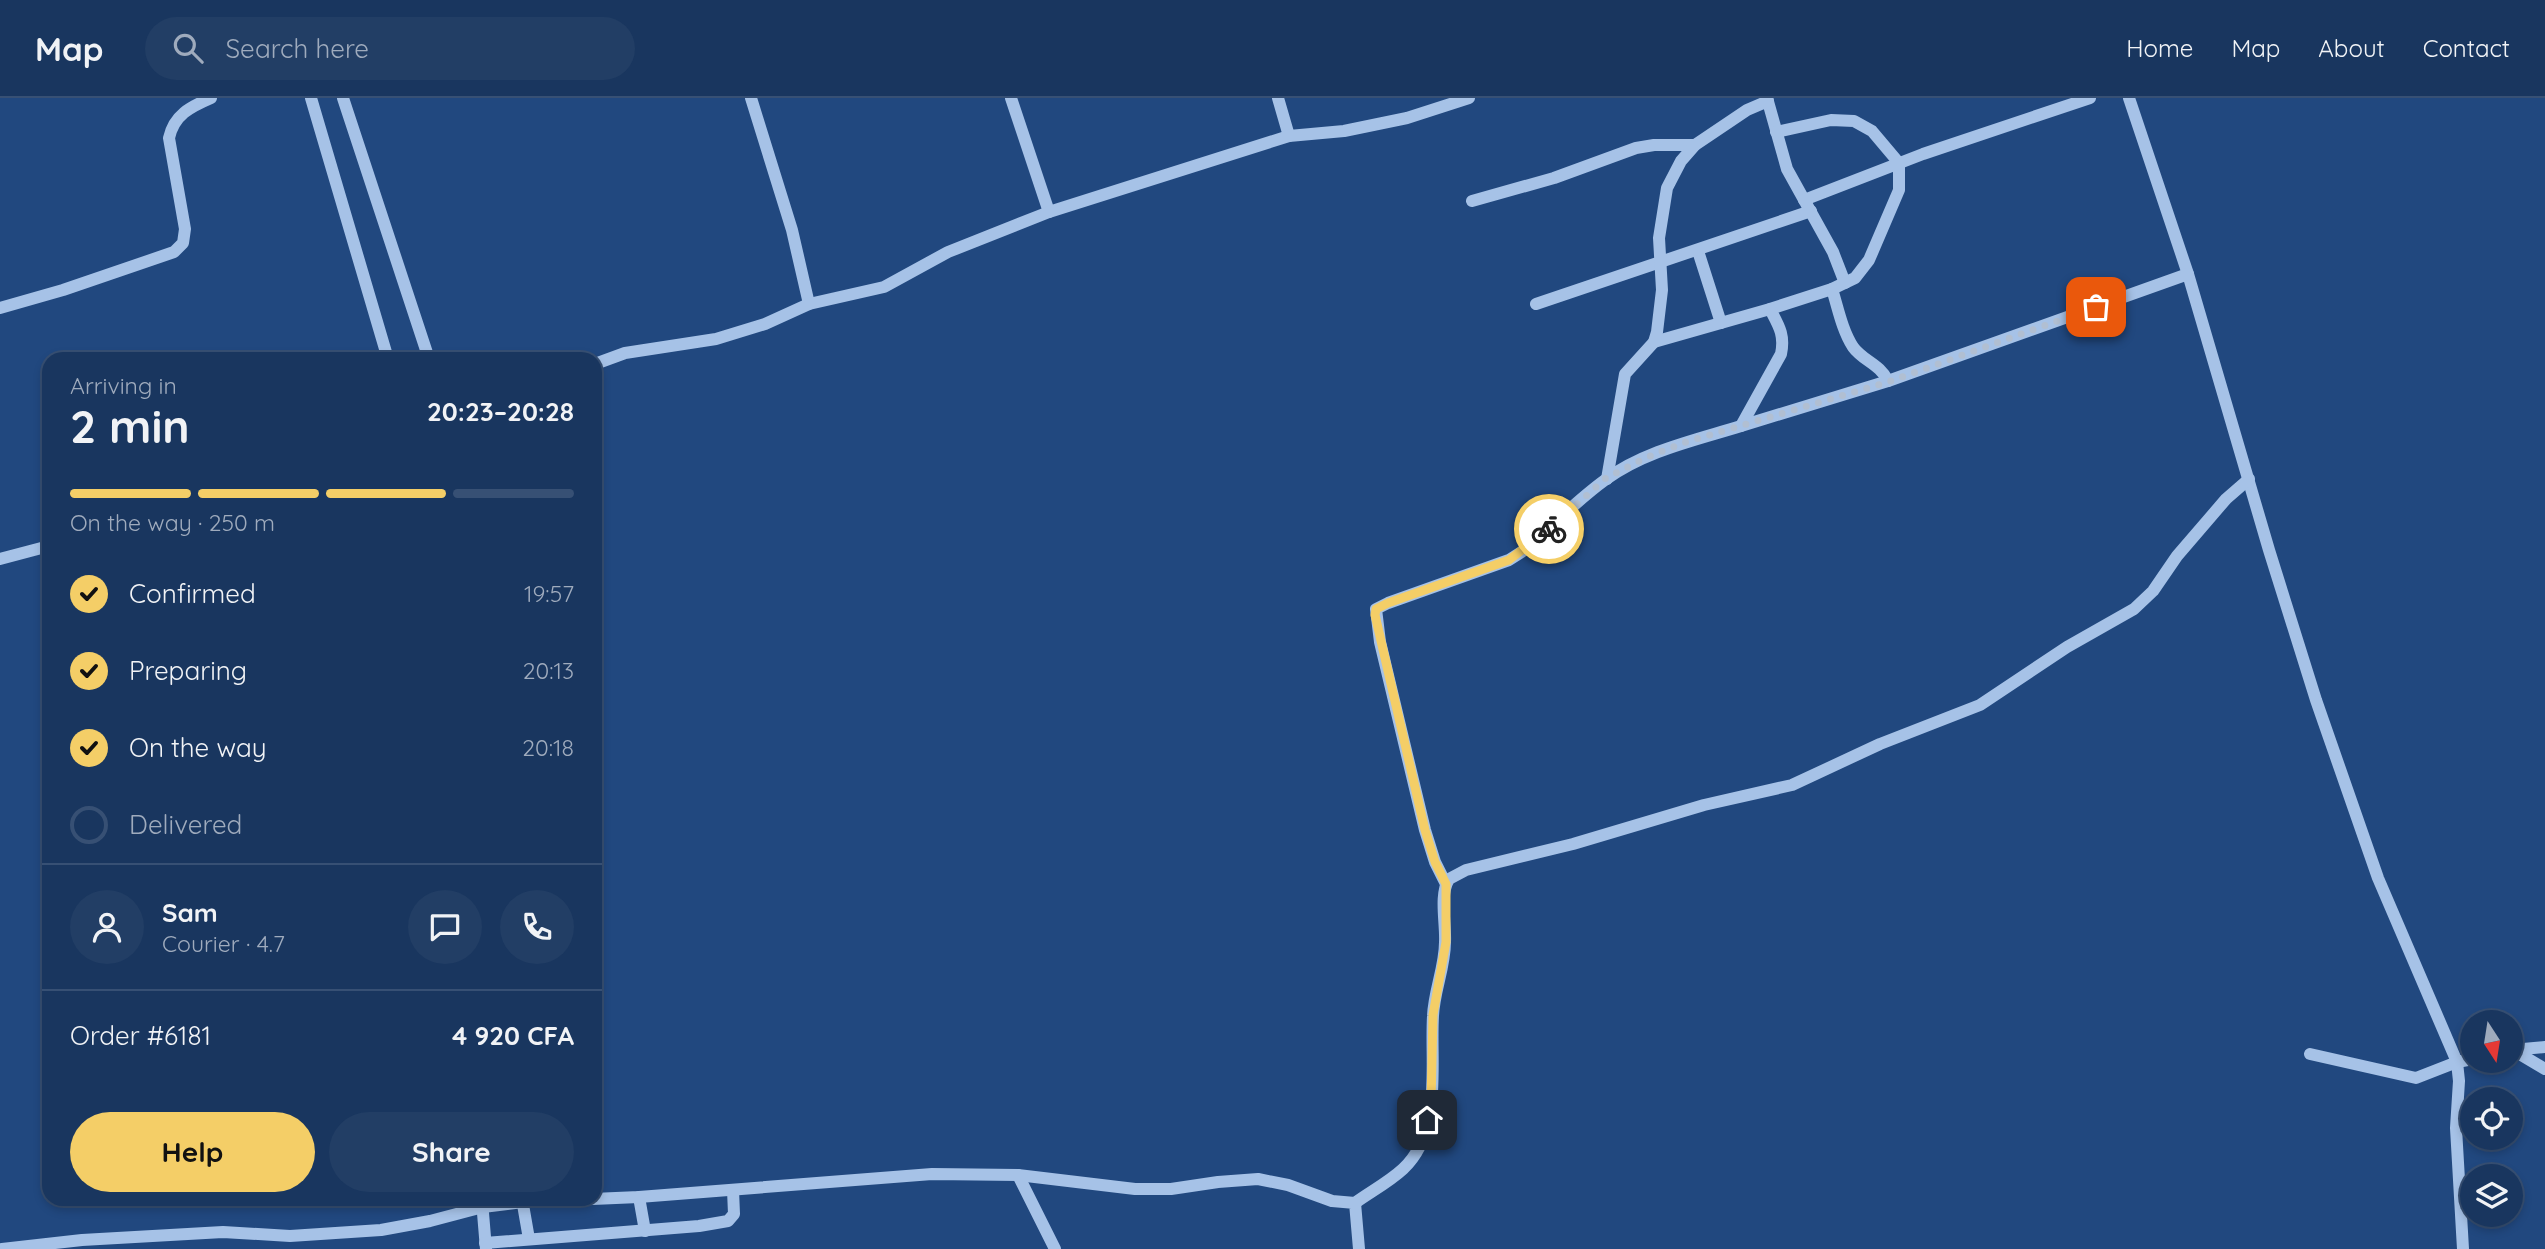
<!DOCTYPE html>
<meta charset="utf-8">
<style>
body{margin:0;font-family:Quicksand,sans-serif;background:#223e65;color:#f1f3f6;height:100vh;display:flex;flex-direction:column;font-size:26px;white-space:nowrap}
*{box-sizing:border-box;margin:0}
p{font-size:23px;color:#9fabbd}
.icon{flex:none;width:38px;height:38px;fill:none;stroke:currentColor;stroke-width:2;stroke-linecap:round;stroke-linejoin:round}
.map{position:relative;flex:1;overflow:hidden}
.sheet{position:absolute;left:42px;top:254px;width:560px;height:854px;display:flex;flex-direction:column;background:#19365f;border-radius:21px;box-shadow:0 4px 10px #0003,0 0 0 2px #375074}
.sheet>*{flex:none}
.needle{width:46px;rotate:168deg}
.buttons{position:absolute;left:2460px;top:912px;display:grid;gap:14px}
.buttons a{display:grid;place-items:center;width:63px;height:63px;border-radius:50%;background:#19365f;box-shadow:0 4px 10px #0003,0 0 0 2px #375074;font-size:35px}
.pin{position:absolute;display:grid;place-items:center;width:60px;height:60px;color:#fff;margin:-30px;border-radius:14px;box-shadow:0 4px 10px #0006}
.courier{position:absolute;display:grid;place-items:center;width:70px;height:70px;margin:-35px;border:5px solid #f4ce67;border-radius:50%;background:#fff;color:#222;box-shadow:0 2px 9px #0007}
.summary em{font-style:normal;font-weight:700}
.summary div{display:flex;flex-direction:column-reverse}
.summary{display:flex;align-items:center;justify-content:space-between;height:119px;padding:0 28px}
h1{font-size:46px;font-weight:700;line-height:52px}
.bar{display:grid;grid-template-columns:repeat(4,1fr);gap:10px 7px;align-content:center;height:84px;padding:0 28px}
.bar i{height:9px;border-radius:5px;background:#375074}
.bar .active{background:#f4ce67}
.bar p{grid-column:span 4}
.line{display:flex;align-items:center;gap:18px;padding:0 28px;border-top:2px solid #375074}
.line div{flex:1}
.round{display:grid;place-items:center;flex:none;width:74px;height:74px;border-radius:37px;background:#223e65}
ol{padding:0 28px;list-style:none}
li{display:flex;align-items:center;gap:21px;height:77px}
li p{margin-inline-start:auto}
li .icon{padding:7px;border-radius:50%;background:#f4ce67;color:#111;stroke-width:4}
li:last-child{color:#9fabbd}
li i{width:38px;height:38px;border:4px solid #375074;border-radius:50%}
.primary-button{display:flex;gap:14px;margin-top:auto;padding:14px 28px}
.primary-button a{flex:1;height:80px;border-radius:42px;background:#f4ce67;color:#111;font-size:28px;font-weight:700;line-height:80px;text-align:center}
.primary-button a+a{background:#223e65;color:#f1f3f6}
header{display:flex;align-items:center;gap:42px;box-sizing:border-box;height:98px;padding:0 35px;background:#19365f;border-bottom:2px solid #375074}
header strong{font-size:33px}
nav{display:flex;gap:38px;margin-inline-start:auto;font-size:24px}
.search{width:490px;height:63px;background:#223e65;display:flex;align-items:center;gap:18px;box-sizing:border-box;padding:0 24px;border-radius:38px;color:#9fabbd;font-size:26px}
.map>svg:first-child{display:block}
</style>
<header>
<strong>Map</strong>
<div class="search"><svg class="icon" aria-label="search" viewBox="0 0 24 24"><circle cx="10" cy="10" r="6"/><path d="M15 15l6 6"/></svg>Search here</div>
<nav><a>Home</a><a>Map</a><a>About</a><a>Contact</a></nav>
</header>
<div class="map">
<svg width="2545" height="1151" viewBox="0 0 2545 1151">
<rect width="100%" height="100%" fill="#21487f"/>
<g fill="none" stroke-linecap="round" stroke-linejoin="round">
<g stroke="#a6c2e7" stroke-width="12">
<polyline points="311,0 388,261"/>
<polyline points="343,0 429,261"/>
<polyline points="751,0 792,132 809,206"/>
<polyline points="1011,0 1049,114"/>
<polyline points="1278,0 1289,38"/>
<polyline points="1767,0 1787,71 1833,154 1845,185"/>
<polyline points="2129,0 2188,176 2269,452 2316,602 2378,780 2457,964 2473,961"/>
<polyline points="1804,102 1923,56 2090,0"/>
<polyline points="1472,103 1554,80 1636,50 1654,47 1695,47"/>
<polyline points="1698,153 1721,225"/>
<polyline points="1536,206 1811,113"/>
<path d="M0 210 63 192 174 154 183 145 185 131 169 40C174 17 190 9 211 0"/>
<polyline points="1654,244 1770,211 1832,191 1855,180 1869,162 1899,92 1899,65 1872,33 1854,23 1831,22 1776,34"/>
<polyline points="595,266 625,255 716,241 765,226 809,206 884,189 948,154 1049,114 1289,38 1344,33 1407,20 1469,0"/>
<polyline points="1888,283 2188,176"/>
<path d="M1741 328 1888 283C1880 266 1863 263 1853 249 1842 232 1838 210 1832 191"/>
<polyline points="1607,381 1625,276 1654,244 1657,234 1662,192 1659,140 1667,90 1681,63 1695,47 1747,12 1768,3"/>
<polyline points="0,461 49,448"/>
<path d="M1446 786 1435 764 1425 732 1380 544 1376 511 1388 505 1509 462 1523 453C1550 430 1576 403 1605 382 1644 353 1696 342 1741 328L1781 256C1785 237 1779 228 1770 211"/>
<polyline points="2512,952 2545,949"/>
<polyline points="2513,952 2545,971"/>
<polyline points="2310,956 2416,980 2457,964 2459,983 2456,1030 2463,1151"/>
<polyline points="1018,1077 1055,1151"/>
<polyline points="639,1099 645,1133"/>
<polyline points="522,1101 529,1141"/>
<polyline points="482,1103 486,1151"/>
<path d="M1355 1105C1370 1094 1389 1084 1403 1071 1443 1034 1430 966 1433 918 1434 893 1445 869 1445 844 1446 825 1439 797 1449 781L1466 772 1573 746 1704 707 1792 687 1880 646 1980 607 2067 549 2134 511 2153 493 2177 458 2226 401 2249 381"/>
<polyline points="485,1145 699,1128 728,1123 734,1116 733,1092"/>
<polyline points="2,1151 82,1142 223,1134 290,1138 381,1132 430,1123 483,1109 523,1104 639,1099 932,1076 1018,1077 1135,1091 1171,1091 1218,1084 1258,1081 1288,1087 1332,1103 1355,1105 1359,1151"/>
</g>
</g>
<g fill="none" stroke-linecap="round" stroke-linejoin="round">
<polyline stroke="#b1bfd2" stroke-width="7" stroke-dasharray="0 12.6" points="1549,431 1606,380 1645,360 1686,344 1888,284 2096,209"/>
<polyline stroke="#f4ce67" stroke-width="9" points="1427,1022 1431,1006 1433,917 1446,844 1446,786 1435,764 1425,732 1375,517 1376,511 1388,505 1509,462 1549,431"/>
</g>
</svg>
<div class="buttons">
<a><svg class="needle" viewBox="-14 -14 28 28"><path d="M0-13l5 13h-10z" fill="#e53935"/><path d="M0 13l5-13h-10z" fill="#9fabbd"/></svg></a>
<a><svg class="icon" aria-label="locate" viewBox="0 0 24 24"><circle cx="12" cy="12" r="6"/><path d="M12 2v4M12 18v4M2 12h4M18 12h4"/></svg></a>
<a><svg class="icon" aria-label="layers" viewBox="0 0 24 24"><path d="M12 4l9 5-9 5-9-5zM3 14l9 5 9-5"/></svg></a>
</div>
<div class="pin" style="left:2096px;top:209px;background:#ea580c"><svg class="icon" aria-label="bag" viewBox="0 0 24 24"><path d="M5 8h14l-1 12H6zM9 8a3 3 0 0 1 6 0"/></svg></div>
<div class="pin" style="left:1427px;top:1022px;background:#1f2937"><svg class="icon" aria-label="home" viewBox="0 0 24 24"><path d="M3 11l9-7 9 7M6 9v11h12V9"/></svg></div>
<div class="courier" style="left:1549px;top:431px"><svg class="icon" aria-label="bike" viewBox="0 0 24 24"><circle cx="6" cy="16" r="4"/><circle cx="18" cy="16" r="4"/><path d="M6 16l4-8h5l3 8M10 8l3 8H6M13 5h3"/></svg></div>
<section class="sheet">
<div class="summary"><div><h1>2 min</h1><p>Arriving in</p></div><em>20:23–20:28</em></div>
<div class="bar"><i class="active"></i><i class="active"></i><i class="active"></i><i></i><p>On the way · 250 m</p></div>
<ol>
<li><svg class="icon" aria-label="check" viewBox="0 0 24 24"><path d="M5 12l5 5 9-10"/></svg>Confirmed<p>19:57</p></li>
<li><svg class="icon" aria-label="check" viewBox="0 0 24 24"><path d="M5 12l5 5 9-10"/></svg>Preparing<p>20:13</p></li>
<li><svg class="icon" aria-label="check" viewBox="0 0 24 24"><path d="M5 12l5 5 9-10"/></svg>On the way<p>20:18</p></li>
<li><i></i>Delivered</li>
</ol>
<div class="line" style="height:126px"><a class="round"><svg class="icon" aria-label="person" viewBox="0 0 24 24"><circle cx="12" cy="8" r="4"/><path d="M4 21q1-7 8-7t8 7"/></svg></a><div><b>Sam</b><p>Courier · 4.7</p></div><a class="round"><svg class="icon" aria-label="chat" viewBox="0 0 24 24"><path d="M4 5h16v11H9l-5 4z"/></svg></a><a class="round"><svg class="icon" aria-label="phone" viewBox="0 0 24 24"><path d="M5 4h4l2 5-3 2q2 4 5 5l2-3 5 2v4C11 20 4 13 5 4z"/></svg></a></div>
<div class="line" style="height:91px"><div>Order #6181</div><b>4 920 CFA</b></div>
<div class="primary-button"><a>Help</a><a>Share</a></div>
</section>
</div>
